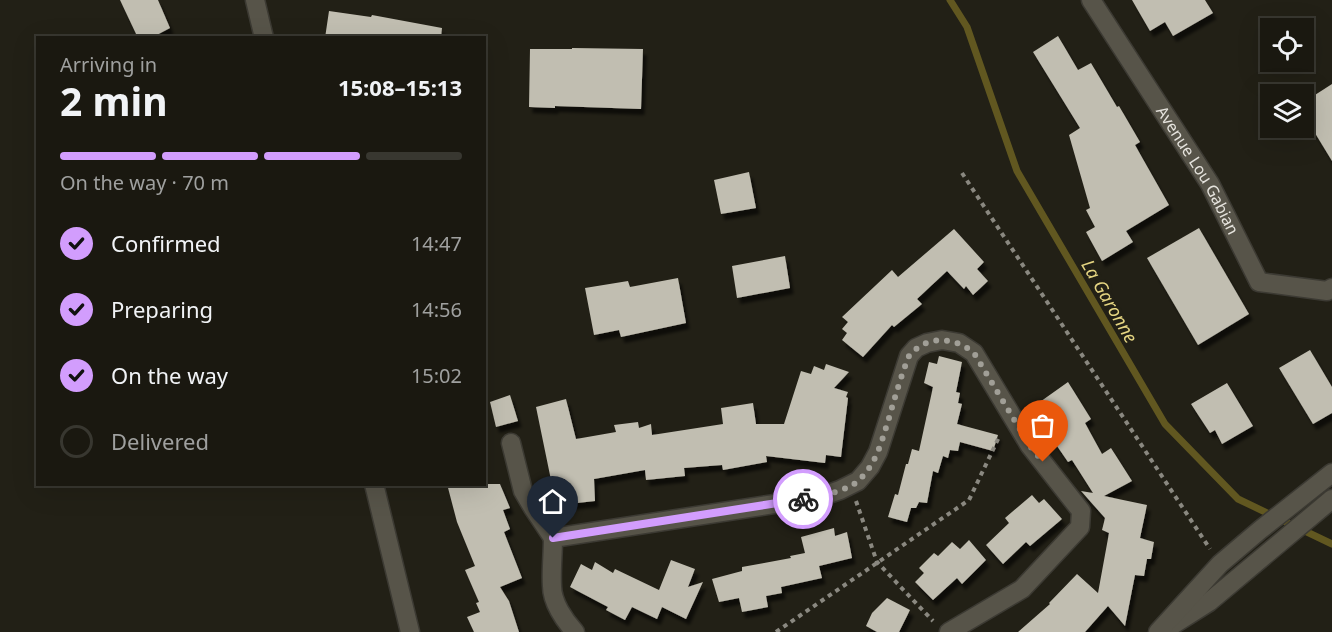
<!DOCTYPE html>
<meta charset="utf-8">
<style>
body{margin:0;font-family:"Noto Sans",sans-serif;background:#232119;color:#f1f3f6;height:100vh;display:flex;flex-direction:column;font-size:22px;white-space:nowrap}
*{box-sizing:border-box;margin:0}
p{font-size:20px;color:#9fa09f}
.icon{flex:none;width:33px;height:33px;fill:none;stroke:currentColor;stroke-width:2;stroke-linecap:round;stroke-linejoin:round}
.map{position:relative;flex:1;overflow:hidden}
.details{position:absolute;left:36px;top:36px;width:450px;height:450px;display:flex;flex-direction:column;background:#1a1810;border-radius:0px;box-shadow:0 6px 24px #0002,0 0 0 2px #383730}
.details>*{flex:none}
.buttons{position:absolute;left:1260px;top:18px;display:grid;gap:12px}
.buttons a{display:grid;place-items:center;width:54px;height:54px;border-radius:0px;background:#1a1810;box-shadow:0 6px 24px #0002,0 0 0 2px #383730;font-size:30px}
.pin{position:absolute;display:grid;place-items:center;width:51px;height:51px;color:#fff;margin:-62px -26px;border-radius:50% 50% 50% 0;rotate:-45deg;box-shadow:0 0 6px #0007}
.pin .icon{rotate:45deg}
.courier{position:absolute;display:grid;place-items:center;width:60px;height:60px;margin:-30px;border:4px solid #d29dfd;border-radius:50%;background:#fff;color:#222;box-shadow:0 2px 8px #0007}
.head em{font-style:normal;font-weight:700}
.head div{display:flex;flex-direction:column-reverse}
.head{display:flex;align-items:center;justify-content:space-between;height:102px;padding:0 24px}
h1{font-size:39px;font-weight:700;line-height:45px}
.bar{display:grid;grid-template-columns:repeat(4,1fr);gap:9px 6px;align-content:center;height:72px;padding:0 24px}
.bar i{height:8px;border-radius:4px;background:#383730}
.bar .current{background:#d29dfd}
.bar p{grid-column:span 4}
ol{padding:0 24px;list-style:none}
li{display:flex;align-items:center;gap:18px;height:66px}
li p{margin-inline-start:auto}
li .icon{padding:6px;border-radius:50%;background:#d29dfd;color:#111;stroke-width:4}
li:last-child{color:#9fa09f}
li i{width:33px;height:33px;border:3px solid #383730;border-radius:50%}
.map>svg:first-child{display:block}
</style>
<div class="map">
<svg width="1332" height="632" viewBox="0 0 1332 632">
<defs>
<filter id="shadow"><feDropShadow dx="3.5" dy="6" stdDeviation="1.5" flood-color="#0009"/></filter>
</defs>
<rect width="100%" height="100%" fill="#222016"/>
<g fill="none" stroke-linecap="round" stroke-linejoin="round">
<polyline stroke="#615720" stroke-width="7" points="950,0 967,27 1017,171 1165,424 1238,499 1332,544"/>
</g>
<g fill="#c1beb1" filter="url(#shadow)">
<polygon points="120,0 158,0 170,28 151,38 138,38"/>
<polygon points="1132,0 1205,0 1213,13 1173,36 1165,22 1150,31"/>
<polygon points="329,11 371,17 372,15 442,28 441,38 325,38"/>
<polygon points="1058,36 1078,70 1091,63 1117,107 1119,106 1140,142 1135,145 1169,205 1126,231 1133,242 1102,261 1086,232 1095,227 1086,210 1090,208 1069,135 1080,128 1033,52"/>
<polygon points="572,48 643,49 641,109 555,106 555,108 529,107 530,49 572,49"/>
<polygon points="1332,84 1332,161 1304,115 1304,102"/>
<polygon points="749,172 756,208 721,214 714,180"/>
<polygon points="1199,228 1249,314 1198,345 1147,258"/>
<polygon points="954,229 984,262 977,269 988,281 973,295 966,286 964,289 947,271 917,299 922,304 894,327 892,325 863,357 842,340 847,333 842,329 848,322 842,317 892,270 898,277"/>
<polygon points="785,256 790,288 737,298 732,266"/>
<polygon points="678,278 686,323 621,337 619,330 594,335 585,288 628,281 630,287"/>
<polygon points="1310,350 1332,387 1332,413 1313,424 1279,368"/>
<polygon points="939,356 962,362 956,392 960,393 958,403 962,404 957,424 998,435 993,451 960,442 958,451 950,450 948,458 943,456 938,473 933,471 927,503 919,502 916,508 911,508 907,522 888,517 895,494 898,495 906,464 908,464 912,449 919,451 933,387 924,383 929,362 937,364"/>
<polygon points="826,364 849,372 834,388 848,392 846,397 848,398 841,457 826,455 825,463 766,456 767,462 723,470 722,465 684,468 685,476 646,480 645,470 594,479 595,501 568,504 565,479 551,480 536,407 566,399 576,439 616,432 614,425 638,422 639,428 651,424 652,435 723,424 721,408 753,403 756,424 784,424 801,371 811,374 814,366 824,370"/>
<polygon points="1068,382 1091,419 1085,423 1102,454 1111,448 1132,481 1104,496 1147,505 1140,538 1154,542 1151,559 1147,559 1144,576 1135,575 1125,626 1108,606 1085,632 1018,632 1050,604 1049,603 1077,574 1098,593 1109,533 1102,530 1105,518 1081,491 1093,493 1072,460 1068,462 1046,430 1051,426 1037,404"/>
<polygon points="1227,383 1253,426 1222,444 1215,430 1210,433 1191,404"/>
<polygon points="510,395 518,421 496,427 490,402"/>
<polygon points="447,484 500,484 510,508 503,510 510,529 504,532 522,578 500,587 509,601 519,632 474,632 467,617 480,612 476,603 479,602 465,570 475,566 457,522"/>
<polygon points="1032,495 1039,503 1044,499 1062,519 1030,546 1026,542 1003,564 986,545 1009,523 1005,518"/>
<polygon points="834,528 835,536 847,532 852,558 819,566 822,578 781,587 782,593 766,596 768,607 742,612 739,598 719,602 712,579 742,571 742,567 791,558 790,556 805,553 801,537"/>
<polygon points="969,540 986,560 962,584 957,578 933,600 915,582 924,573 919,568 934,553 938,556 952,542 960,549"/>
<polygon points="671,560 695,569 688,587 703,582 686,619 662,607 657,619 632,607 625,620 606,610 608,607 570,587 581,564 592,570 595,562 613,573 615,569 659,590"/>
<polygon points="887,598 910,610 899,632 877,632 866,626 872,613"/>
</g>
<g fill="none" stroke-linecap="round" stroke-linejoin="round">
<defs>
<g id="street">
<polyline points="255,0 264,38"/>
<path id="s1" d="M1091 0 1210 184 1259 282 1327 291 1332 288"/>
<polyline points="511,443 523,491 533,508 553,538"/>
<polyline points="374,484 410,632"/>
<path d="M575 632C564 620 552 602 552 586 551 570 553 554 553 538L820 497 840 490 858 481 870 467 878 452 909 356 916 348 927 343 942 340 959 343 974 353 1030 446 1081 511 1080 527 1022 589 949 632"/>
</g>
<g id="secondary">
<polyline points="1171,626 1209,602 1332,499"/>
<polyline points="1158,632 1220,564 1260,530 1332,473"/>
</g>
</defs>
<use href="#street" stroke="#3c3a33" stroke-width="21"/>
<use href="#secondary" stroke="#3c3a33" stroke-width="21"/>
<g stroke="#8a8880" stroke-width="4" stroke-dasharray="4.5 4.5" stroke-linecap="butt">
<polyline points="962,173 1210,549"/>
<polyline points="856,501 877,562 933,621"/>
<polyline points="776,632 969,500 1000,435"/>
</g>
<use href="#street" stroke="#575449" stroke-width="18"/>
<use href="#secondary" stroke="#575449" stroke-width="18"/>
</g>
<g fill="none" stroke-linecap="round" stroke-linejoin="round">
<path stroke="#a19f97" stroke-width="6" stroke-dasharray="0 10.8" d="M803 499C818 497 848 491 859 480 877 463 882 440 889 418 895 397 901 376 909 356 921 341 939 337 957 343 963 345 969 349 974 353L1030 446 1043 462"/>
<polyline stroke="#d29dfd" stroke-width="8" points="553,538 803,499"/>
</g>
<g text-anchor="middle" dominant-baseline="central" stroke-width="6" stroke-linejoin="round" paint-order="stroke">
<g font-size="16" fill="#e5e3dd" stroke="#222016">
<text stroke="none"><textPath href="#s1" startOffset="201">Avenue Lou Gabian</textPath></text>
</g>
<g font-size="18" font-style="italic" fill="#e5d582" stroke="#222016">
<text transform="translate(1110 301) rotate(60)">La Garonne</text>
</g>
</g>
</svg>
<div class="buttons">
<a><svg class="icon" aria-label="locate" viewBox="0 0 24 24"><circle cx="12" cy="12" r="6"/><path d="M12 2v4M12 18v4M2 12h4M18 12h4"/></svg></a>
<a><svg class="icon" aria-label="layers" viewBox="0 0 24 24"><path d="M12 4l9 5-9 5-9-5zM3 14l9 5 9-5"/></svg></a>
</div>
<div class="pin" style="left:1043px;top:462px;background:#ea580c"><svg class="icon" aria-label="bag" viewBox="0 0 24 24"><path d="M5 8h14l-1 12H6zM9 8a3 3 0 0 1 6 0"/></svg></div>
<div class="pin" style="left:553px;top:538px;background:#1f2937"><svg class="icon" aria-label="home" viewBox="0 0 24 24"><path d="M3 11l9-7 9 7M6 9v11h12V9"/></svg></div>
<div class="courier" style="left:803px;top:499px"><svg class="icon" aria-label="bike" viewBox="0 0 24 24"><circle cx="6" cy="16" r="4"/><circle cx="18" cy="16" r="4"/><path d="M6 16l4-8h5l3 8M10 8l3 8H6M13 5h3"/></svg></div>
<section class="details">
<div class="head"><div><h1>2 min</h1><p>Arriving in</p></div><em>15:08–15:13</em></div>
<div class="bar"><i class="current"></i><i class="current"></i><i class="current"></i><i></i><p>On the way · 70 m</p></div>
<ol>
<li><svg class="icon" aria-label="check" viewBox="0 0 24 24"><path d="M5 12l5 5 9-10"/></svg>Confirmed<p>14:47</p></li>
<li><svg class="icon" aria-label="check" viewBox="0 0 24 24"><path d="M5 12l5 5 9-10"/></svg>Preparing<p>14:56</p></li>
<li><svg class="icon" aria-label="check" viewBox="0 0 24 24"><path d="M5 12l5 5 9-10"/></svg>On the way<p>15:02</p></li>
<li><i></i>Delivered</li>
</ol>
</section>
</div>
